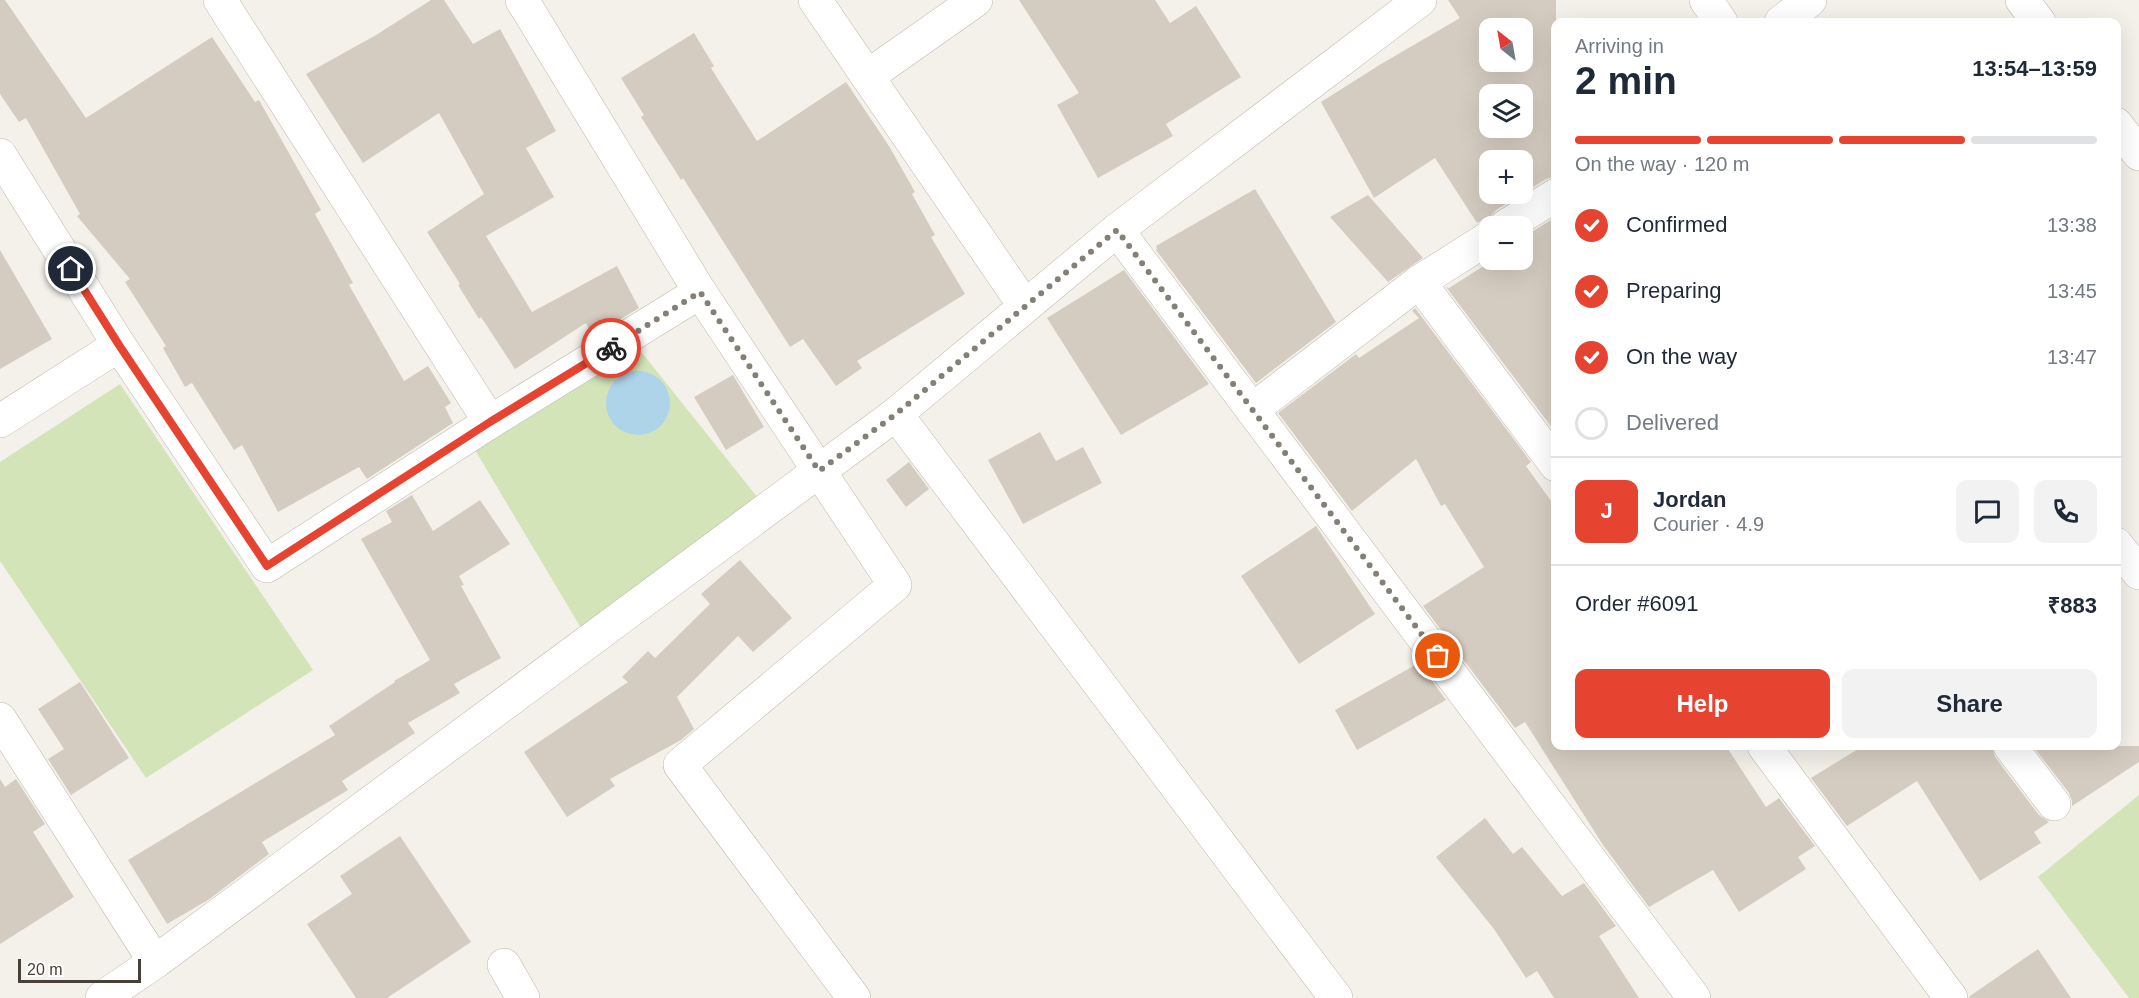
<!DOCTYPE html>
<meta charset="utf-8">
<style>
body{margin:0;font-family:Arial,sans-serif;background:#f2f2f3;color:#1f2937;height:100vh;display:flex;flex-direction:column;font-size:22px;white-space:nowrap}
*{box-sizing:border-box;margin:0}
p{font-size:20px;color:#747a83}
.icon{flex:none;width:33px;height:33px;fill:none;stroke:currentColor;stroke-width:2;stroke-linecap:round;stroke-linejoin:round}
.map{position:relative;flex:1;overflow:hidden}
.drawer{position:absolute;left:1551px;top:18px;width:570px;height:732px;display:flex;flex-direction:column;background:#fff;border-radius:12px;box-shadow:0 6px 24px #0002}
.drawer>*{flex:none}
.needle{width:39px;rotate:329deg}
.controls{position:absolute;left:1479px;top:18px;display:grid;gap:12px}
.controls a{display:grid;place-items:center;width:54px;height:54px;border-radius:12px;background:#fff;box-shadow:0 6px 24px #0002;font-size:30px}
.scale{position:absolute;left:18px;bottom:15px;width:123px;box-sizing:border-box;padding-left:6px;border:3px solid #484139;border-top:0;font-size:16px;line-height:21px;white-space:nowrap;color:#484139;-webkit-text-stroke:4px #fff;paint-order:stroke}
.pin{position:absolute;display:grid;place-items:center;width:51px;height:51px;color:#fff;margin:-26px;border:3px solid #fff;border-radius:50%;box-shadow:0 2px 6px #0007}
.courier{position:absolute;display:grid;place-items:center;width:60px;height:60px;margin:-30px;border:4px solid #e64330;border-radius:50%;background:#fff;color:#222;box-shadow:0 2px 8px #0007}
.head em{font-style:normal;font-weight:800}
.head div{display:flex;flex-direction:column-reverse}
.head{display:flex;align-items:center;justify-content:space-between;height:102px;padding:0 24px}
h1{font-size:39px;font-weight:800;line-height:45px}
.bar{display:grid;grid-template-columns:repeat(4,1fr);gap:9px 6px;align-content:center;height:72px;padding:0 24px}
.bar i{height:8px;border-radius:4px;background:#e0e1e3}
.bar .selected{background:#e64330}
.bar p{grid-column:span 4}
.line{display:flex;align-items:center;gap:15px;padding:0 24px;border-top:2px solid #e0e1e3}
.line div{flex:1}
.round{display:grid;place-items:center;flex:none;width:63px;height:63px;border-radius:12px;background:#f2f2f3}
ol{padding:0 24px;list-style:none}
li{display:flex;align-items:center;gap:18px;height:66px}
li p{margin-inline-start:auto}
li .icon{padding:6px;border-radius:50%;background:#e64330;color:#fff;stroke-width:4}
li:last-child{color:#747a83}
li i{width:33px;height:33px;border:3px solid #e0e1e3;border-radius:50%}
.cta{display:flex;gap:12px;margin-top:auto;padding:12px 24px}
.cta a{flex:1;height:69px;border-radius:12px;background:#e64330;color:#fff;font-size:24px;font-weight:800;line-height:69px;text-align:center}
.cta a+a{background:#f2f2f3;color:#1f2937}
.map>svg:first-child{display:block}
</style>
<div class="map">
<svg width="2139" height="998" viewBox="0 0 2139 998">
<rect width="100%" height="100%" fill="#f4f1eb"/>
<g fill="#d2e4b8">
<polygon points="635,344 762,503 587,638 472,445"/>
<polygon points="120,384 313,670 146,778 0,561 0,462"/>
<polygon points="2139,795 2139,998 2129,998 2038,877"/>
</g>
<circle fill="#aed4ea" cx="638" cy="403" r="32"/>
<g fill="#d5ccc1" fill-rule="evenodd">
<polygon points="0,0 5,0 86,118 212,37 255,102 259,100 321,210 315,214 353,283 349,285 404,381 428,366 451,403 445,407 453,423 367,479 359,467 278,512 242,445 234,450 192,383 185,387 163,348 166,346 125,282 130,279 77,216 80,214 26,118 19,122 0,94"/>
<polygon points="431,0 444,0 473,44 500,29 556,131 526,148 554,197 486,236 532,312 617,266 639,308 593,336 586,323 515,369 481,317 479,319 458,285 460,284 427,232 484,194 439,113 363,163 306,74 376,35"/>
<polygon points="1019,0 1155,0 1170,23 1196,6 1241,77 1166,124 1173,136 1098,178 1057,105 1079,93"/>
<path d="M1448 0H1556V176L1546 179 1496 210 1489 218 1477 223 1435 158 1374 198 1321 102 1381 64 1460 18ZM1490 28H1522V62H1490ZM1490 94H1522V128H1490ZM1490 160H1522V194H1490Z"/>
<polygon points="694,33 714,66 711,68 757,141 846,82 889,146 915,192 912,194 935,235 931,237 965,294 857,361 862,368 836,386 803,339 790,347 683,178 681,180 641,117 644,115 621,78"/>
<polygon points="1255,189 1336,322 1256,383 1156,250 1157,249 1156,246"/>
<polygon points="1368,195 1423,258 1388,282 1330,217"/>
<polygon points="1556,217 1556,433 1446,287 1449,288 1493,260 1522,260 1522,238"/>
<polygon points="0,250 52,339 0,369"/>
<polygon points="1124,270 1209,384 1121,435 1047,318"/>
<polygon points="1415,308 1531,462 1526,466 1556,508 1556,746 1726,746 1766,807 1779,798 1815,846 1798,857 1806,869 1739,912 1713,870 1649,907 1603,845 1525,722 1515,728 1423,606 1484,567 1445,504 1441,506 1416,459 1352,511 1278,413 1356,354 1359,358 1419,318 1412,311"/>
<polygon points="733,375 764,427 726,450 694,397"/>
<polygon points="1040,432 1056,461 1083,447 1102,483 1023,524 988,460"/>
<polygon points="909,462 929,489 906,507 886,480"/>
<polygon points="412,495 433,531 480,500 510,544 459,576 464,585 461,586 501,658 454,684 460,693 408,723 415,733 342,781 348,790 262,842 269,854 208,900 167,924 128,860 335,735 329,726 395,682 394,681 430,660 361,539 392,522 386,511"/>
<polygon points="1316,526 1375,614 1299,664 1241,576"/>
<polygon points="740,560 792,618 753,652 738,636 677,697 694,729 681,740 610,779 615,786 567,817 524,752 628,682 622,677 648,651 655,658 710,604 701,594"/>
<polygon points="1419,663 1446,700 1357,750 1335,710"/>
<polygon points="80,682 129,758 71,795 48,759 64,749 38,709"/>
<polygon points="1863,746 1992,746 1995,757 2039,815 2049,822 2034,832 2041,843 1980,881 1917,781 1847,826 1811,778"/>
<polygon points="2033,746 2139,746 2139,762 2072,806 2072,801 2069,793"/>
<polygon points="0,779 5,787 16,779 45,824 33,832 74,897 0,944"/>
<polygon points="1485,818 1513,854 1522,847 1562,896 1584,883 1616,926 1599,936 1639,998 1554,998 1537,971 1526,978 1494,929 1436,857"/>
<polygon points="400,836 471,942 387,998 356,998 307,924 352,894 340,876"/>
<polygon points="2038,949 2071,998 1969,998 1970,996"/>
</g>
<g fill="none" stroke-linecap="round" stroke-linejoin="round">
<defs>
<g id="minor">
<polyline points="220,0 490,422"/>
<polyline points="522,0 700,292 895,585 680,765 854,998"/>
<polyline points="815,0 1024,305"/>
<polyline points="1706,0 1721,22"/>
<polyline points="2022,0 2039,22"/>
<polyline points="1781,22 1810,0"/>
<polyline points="868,76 976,0"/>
<polyline points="2116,124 2139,154"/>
<polyline points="0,155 119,345 0,421"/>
<polyline points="1506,226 1556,195"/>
<polyline points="1117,230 1694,998"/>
<polyline points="1419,282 1556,465"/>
<polyline points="119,345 267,566 490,422 700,292"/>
<polyline points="1252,410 1419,282 1490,237"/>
<polyline points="896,414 1336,998"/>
<polyline points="2116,544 2139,573"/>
<polyline points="0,719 155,962"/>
<polyline points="1764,746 1951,998"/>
<polyline points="2010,746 2054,804"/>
<polyline points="504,965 523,998"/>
<polyline points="102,998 155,962 896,414 1117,230 1420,0"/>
</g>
</defs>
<use href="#minor" stroke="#bfb8ae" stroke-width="34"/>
<use href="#minor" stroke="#fff" stroke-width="33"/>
</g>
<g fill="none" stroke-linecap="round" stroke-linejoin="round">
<polyline stroke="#847f77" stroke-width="6" stroke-dasharray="0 10.8" points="611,348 700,292 819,471 896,414 1117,230 1438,656"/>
<polyline stroke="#e64330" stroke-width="8" points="71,269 119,345 267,566 490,422 611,348"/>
</g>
</svg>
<div class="controls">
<a><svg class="needle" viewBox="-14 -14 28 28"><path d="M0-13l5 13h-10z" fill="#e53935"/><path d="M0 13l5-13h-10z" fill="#747a83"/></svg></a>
<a><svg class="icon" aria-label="layers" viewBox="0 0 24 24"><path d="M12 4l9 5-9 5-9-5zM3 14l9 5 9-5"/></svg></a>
<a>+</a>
<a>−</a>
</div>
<div class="scale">20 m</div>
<div class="pin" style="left:1438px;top:656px;background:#ea580c"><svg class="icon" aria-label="bag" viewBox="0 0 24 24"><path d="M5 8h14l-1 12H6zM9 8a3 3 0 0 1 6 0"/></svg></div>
<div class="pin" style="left:71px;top:269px;background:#1f2937"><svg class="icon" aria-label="home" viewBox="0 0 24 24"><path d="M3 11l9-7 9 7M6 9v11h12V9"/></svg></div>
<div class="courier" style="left:611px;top:348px"><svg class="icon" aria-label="bike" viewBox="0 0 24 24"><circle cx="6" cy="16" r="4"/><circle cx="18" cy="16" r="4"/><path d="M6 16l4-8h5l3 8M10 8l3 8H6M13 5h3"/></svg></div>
<section class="drawer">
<div class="head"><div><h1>2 min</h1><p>Arriving in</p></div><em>13:54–13:59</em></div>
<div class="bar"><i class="selected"></i><i class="selected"></i><i class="selected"></i><i></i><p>On the way · 120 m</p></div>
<ol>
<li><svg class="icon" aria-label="check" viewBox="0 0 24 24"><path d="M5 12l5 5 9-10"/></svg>Confirmed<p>13:38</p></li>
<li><svg class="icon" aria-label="check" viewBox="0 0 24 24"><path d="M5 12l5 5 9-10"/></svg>Preparing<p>13:45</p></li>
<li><svg class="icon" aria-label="check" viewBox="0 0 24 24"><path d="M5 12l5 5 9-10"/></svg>On the way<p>13:47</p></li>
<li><i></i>Delivered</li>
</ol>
<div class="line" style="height:108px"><b class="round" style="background:#e64330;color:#fff">J</b><div><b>Jordan</b><p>Courier · 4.9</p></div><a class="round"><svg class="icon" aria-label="chat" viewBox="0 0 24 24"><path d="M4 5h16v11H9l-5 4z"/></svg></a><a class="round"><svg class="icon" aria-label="phone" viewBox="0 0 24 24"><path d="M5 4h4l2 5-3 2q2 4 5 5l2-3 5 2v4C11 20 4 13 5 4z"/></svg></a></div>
<div class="line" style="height:78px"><div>Order #6091</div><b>₹883</b></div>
<div class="cta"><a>Help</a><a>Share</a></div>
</section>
</div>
